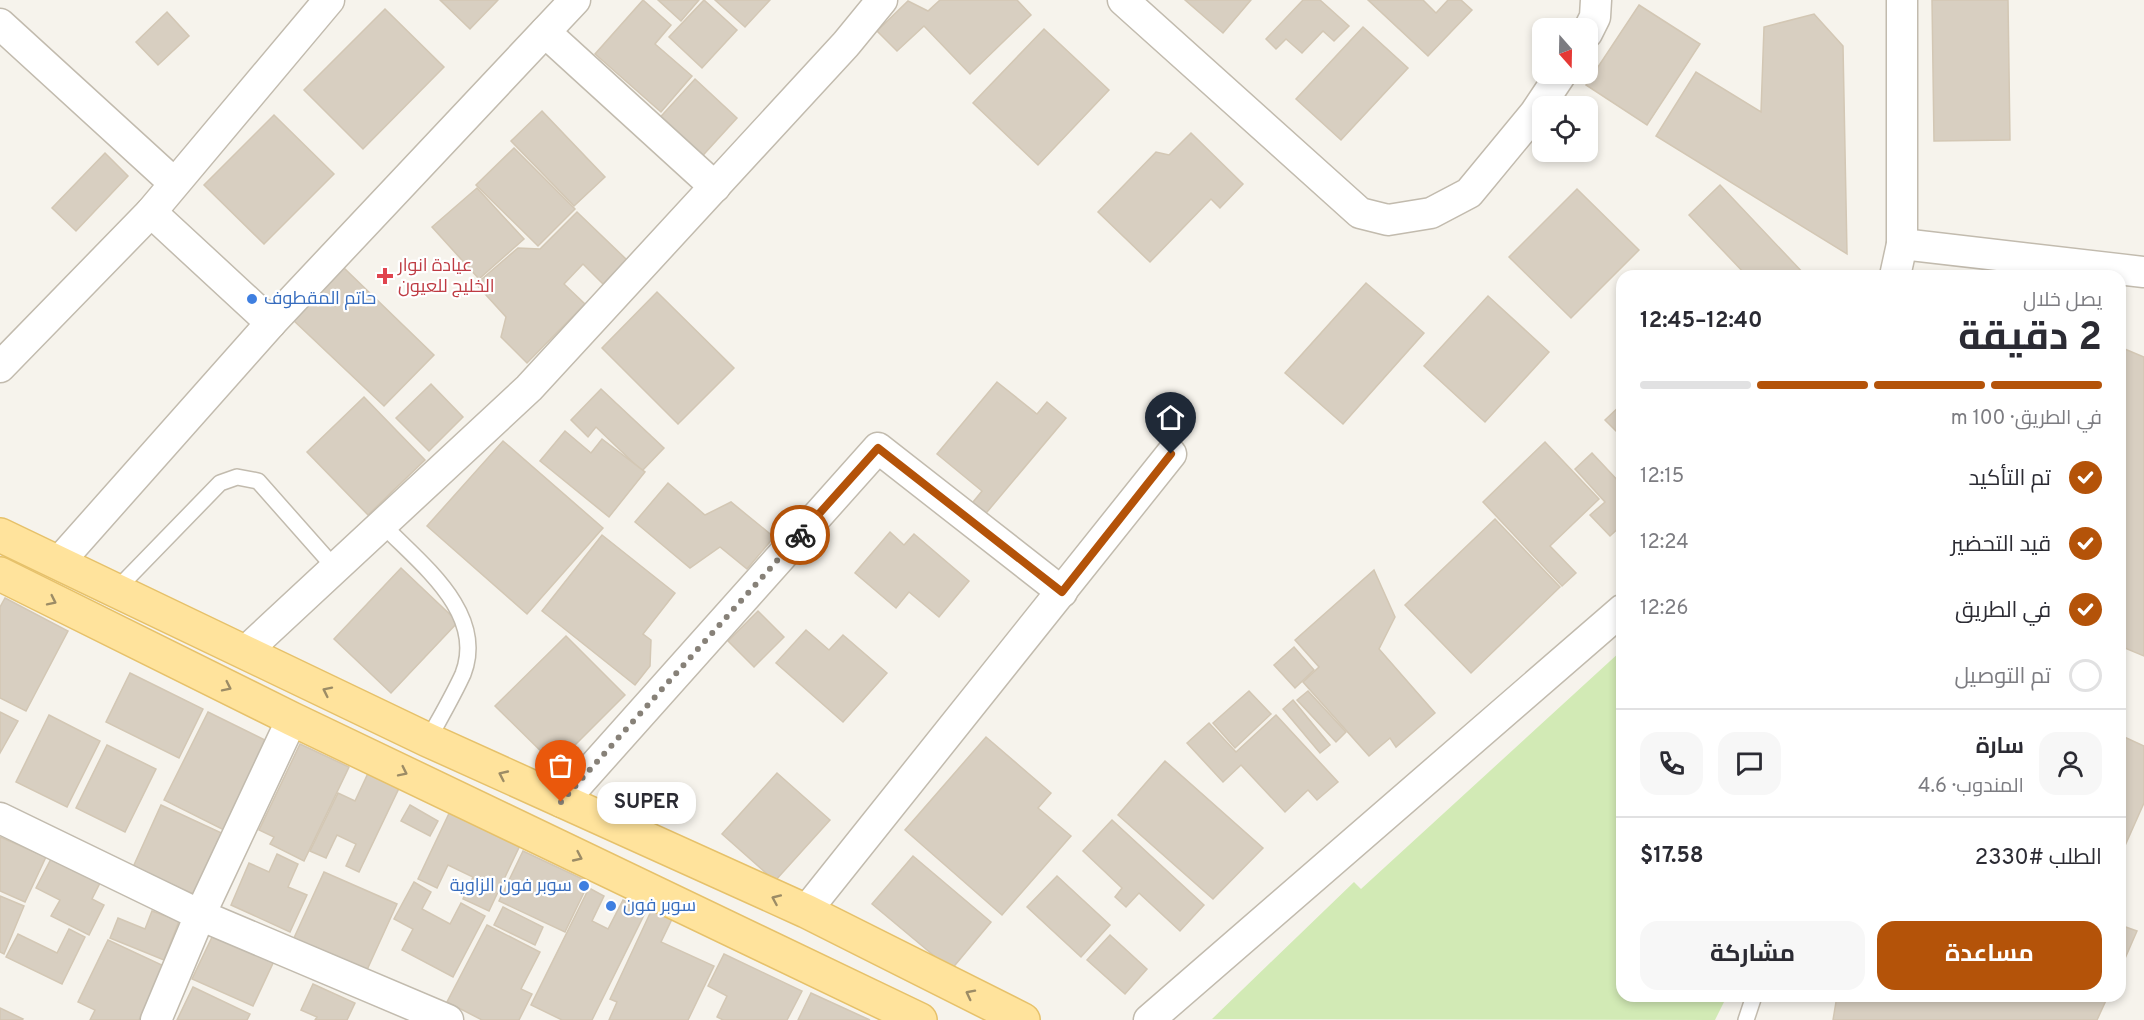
<!DOCTYPE html>
<html lang="ar">
<meta charset="utf-8">
<style>
body{margin:0;font-family:Overpass,Cairo,sans-serif;background:#f7f7f7;color:#2b2b33;direction:rtl;height:100vh;display:flex;flex-direction:column;font-size:22px;white-space:nowrap}
*{box-sizing:border-box;margin:0}
p{font-size:20px;color:#7c7c81}
.icon{flex:none;width:33px;height:33px;fill:none;stroke:currentColor;stroke-width:2;stroke-linecap:round;stroke-linejoin:round}
.map{position:relative;flex:1;overflow:hidden;direction:ltr}
.sheet{position:absolute;left:1616px;top:270px;width:510px;height:732px;display:flex;flex-direction:column;background:#fff;border-radius:18px;box-shadow:0 3px 9px #0003;direction:rtl}
.sheet>*{flex:none}
.needle{width:39px;rotate:160deg}
.buttons{position:absolute;left:1532px;top:18px;display:grid;gap:12px}
.buttons a{display:grid;place-items:center;width:66px;height:66px;border-radius:12px;background:#fff;box-shadow:0 3px 9px #0003;font-size:30px}
.pin{position:absolute;display:grid;place-items:center;width:51px;height:51px;color:#fff;margin:-62px -26px;border-radius:50% 50% 50% 0;rotate:-45deg;box-shadow:0 0 6px #0007}
.pin .icon{rotate:45deg}
.courier{position:absolute;display:grid;place-items:center;width:60px;height:60px;margin:-30px;border:4px solid #b45309;border-radius:50%;background:#fff;color:#222;box-shadow:0 2px 8px #0007}
.bubble{position:absolute;height:42px;border-radius:18px;background:#fff;box-shadow:0 3px 9px #0003;font-size:20px;font-weight:700;line-height:42px;text-align:center;direction:rtl}
.overview em{font-style:normal;font-weight:700}
.overview div{display:flex;flex-direction:column-reverse}
.overview{display:flex;align-items:center;justify-content:space-between;height:102px;padding:0 24px}
h1{font-size:39px;font-weight:700;line-height:45px}
.bar{display:grid;grid-template-columns:repeat(4,1fr);gap:9px 6px;align-content:center;height:72px;padding:0 24px}
.bar i{height:8px;border-radius:4px;background:#e1e1e2}
.bar .current{background:#b45309}
.bar p{grid-column:span 4}
.line{display:flex;align-items:center;gap:15px;padding:0 24px;border-top:2px solid #e1e1e2}
.line div{flex:1}
.round{display:grid;place-items:center;flex:none;width:63px;height:63px;border-radius:18px;background:#f7f7f7}
ol{padding:0 24px;list-style:none}
li{display:flex;align-items:center;gap:18px;height:66px}
li p{margin-inline-start:auto}
li .icon{padding:6px;border-radius:50%;background:#b45309;color:#fff;stroke-width:4}
li:last-child{color:#7c7c81}
li i{width:33px;height:33px;border:3px solid #e1e1e2;border-radius:50%}
.action{display:flex;gap:12px;margin-top:auto;padding:12px 24px}
.action a{flex:1;height:69px;border-radius:18px;background:#b45309;color:#fff;font-size:24px;font-weight:700;line-height:69px;text-align:center}
.action a+a{background:#f7f7f7;color:#2b2b33}
.map>svg:first-child{display:block}
</style>
<div class="map">
<svg width="2144" height="1020" viewBox="0 0 2144 1020">
<rect width="100%" height="100%" fill="#f6f3ec"/>
<polygon fill="#d2eab5" points="1621,651 1622,996 1727,996 1715,1020 1212,1019 1354,882 1361,889"/>
<g fill="#d8cfc1" stroke="#d3c7b4" stroke-width="1.5">
<polygon points="440,0 498,0 470,29"/>
<polygon points="643,0 671,25 655,44 692,76 661,112 595,54"/>
<polygon points="658,0 699,0 681,21"/>
<polygon points="704,0 737,30 702,68 669,37"/>
<polygon points="715,0 770,0 745,27"/>
<polygon points="940,0 1017,0 1031,15 970,74 924,26 897,51 877,31 908,1 928,11"/>
<polygon points="1185,0 1251,0 1223,33"/>
<polygon points="1303,0 1320,0 1349,26 1334,41 1323,31 1302,53 1286,39 1276,49 1266,39"/>
<polygon points="1368,0 1423,0 1436,13 1448,0 1461,0 1472,10 1428,56"/>
<polygon points="1932,0 2008,0 2010,140 1934,141"/>
<polygon points="1639,5 1700,44 1647,125 1586,85"/>
<polygon points="385,9 444,67 363,149 304,90"/>
<polygon points="167,12 189,36 158,65 136,42"/>
<polygon points="1814,14 1843,46 1847,254 1656,136 1696,72 1761,112 1764,27"/>
<polygon points="1363,27 1408,68 1341,140 1296,99"/>
<polygon points="1044,29 1109,90 1038,165 973,103"/>
<polygon points="695,79 737,118 696,163 654,124"/>
<polygon points="542,111 605,177 574,206 511,141"/>
<polygon points="274,115 334,174 264,244 204,185"/>
<polygon points="1191,133 1243,184 1220,208 1211,199 1150,262 1098,212 1156,152 1169,155"/>
<polygon points="514,148 575,209 538,246 476,185"/>
<polygon points="105,153 128,176 76,231 52,208"/>
<polygon points="1720,185 1806,276 1747,276 1689,215"/>
<polygon points="477,188 524,239 479,279 432,227"/>
<polygon points="1577,189 1639,250 1571,318 1509,257"/>
<polygon points="577,212 627,260 603,284 583,264 564,284 585,304 527,363 501,337 506,317 476,284 518,248 540,249"/>
<polygon points="343,267 434,355 384,406 292,319"/>
<polygon points="1366,283 1424,333 1343,424 1285,373"/>
<polygon points="657,292 734,368 678,424 602,348"/>
<polygon points="1488,296 1549,352 1485,422 1424,366"/>
<polygon points="2120,347 2144,357 2144,656 2120,646"/>
<polygon points="997,382 1037,414 1047,402 1066,418 982,518 969,507 982,491 937,454"/>
<polygon points="431,384 463,417 429,451 396,418"/>
<polygon points="601,389 664,448 642,471 596,427 588,437 571,420"/>
<polygon points="364,397 425,460 368,515 307,452"/>
<polygon points="1622,404 1622,437 1605,420"/>
<polygon points="565,431 591,453 602,439 645,472 609,517 540,461"/>
<polygon points="503,441 603,528 527,614 427,526"/>
<polygon points="1545,442 1599,499 1550,546 1576,573 1562,586 1483,502"/>
<polygon points="1592,453 1622,485 1622,525 1610,536 1590,515 1605,502 1575,469"/>
<polygon points="668,483 705,515 731,502 774,537 747,569 720,547 690,568 635,522"/>
<polygon points="1495,519 1560,587 1471,673 1405,605"/>
<polygon points="890,532 904,545 914,534 969,581 939,617 909,592 896,608 855,573"/>
<polygon points="602,535 675,593 643,634 651,640 650,666 635,685 542,611"/>
<polygon points="401,568 458,622 391,693 334,639"/>
<polygon points="1374,570 1395,617 1379,649 1435,713 1396,747 1390,738 1369,756 1303,682 1319,667 1295,640"/>
<polygon points="5,598 68,631 26,711 0,698 0,607"/>
<polygon points="758,611 784,637 754,667 728,641"/>
<polygon points="806,630 829,650 843,635 887,673 843,722 776,663"/>
<polygon points="566,636 625,695 555,765 495,706"/>
<polygon points="1294,647 1314,670 1295,688 1274,665"/>
<polygon points="130,673 203,709 179,758 106,722"/>
<polygon points="1249,691 1271,714 1235,748 1213,723"/>
<polygon points="1308,691 1346,732 1336,742 1297,700"/>
<polygon points="1293,700 1330,745 1320,753 1283,709"/>
<polygon points="0,712 18,721 0,753"/>
<polygon points="208,712 275,745 230,833 164,800"/>
<polygon points="49,715 100,741 67,807 16,782"/>
<polygon points="1276,715 1338,782 1317,800 1308,790 1285,812 1241,765 1223,782 1187,743 1209,723 1236,752"/>
<polygon points="2120,735 2144,746 2144,803 2120,857"/>
<polygon points="986,737 1051,793 1038,808 1071,836 1002,915 905,830"/>
<polygon points="300,744 349,767 304,861 270,844 274,837 259,830"/>
<polygon points="107,745 156,769 125,832 76,808"/>
<polygon points="1165,761 1263,848 1213,899 1118,815"/>
<polygon points="370,769 401,784 359,872 346,866 356,844 337,835 326,858 310,851 338,793 355,801"/>
<polygon points="777,773 830,820 775,881 722,834"/>
<polygon points="161,805 226,835 198,896 133,867"/>
<polygon points="410,805 438,821 430,836 401,821"/>
<polygon points="453,805 523,839 489,911 463,899 473,877 448,865 437,888 418,879"/>
<polygon points="1112,820 1204,905 1180,931 1139,893 1126,907 1115,897 1122,888 1083,851"/>
<polygon points="0,837 46,857 25,902 0,891"/>
<polygon points="523,851 589,882 565,932 499,901"/>
<polygon points="277,854 298,864 288,887 307,895 290,932 231,905 249,863 269,872"/>
<polygon points="53,855 102,879 92,899 104,905 89,935 51,916 60,900 36,888"/>
<polygon points="913,856 991,922 951,970 872,904"/>
<polygon points="324,872 397,904 366,972 293,940"/>
<polygon points="1057,876 1110,925 1081,957 1027,907"/>
<polygon points="414,882 431,892 422,909 450,924 461,903 485,916 453,977 402,950 413,929 394,919"/>
<polygon points="589,888 604,896 592,921 608,929 623,900 646,911 592,1020 562,1020 531,1005"/>
<polygon points="0,896 24,906 4,954 0,952"/>
<polygon points="503,907 543,927 535,945 494,925"/>
<polygon points="653,907 673,917 661,942 714,966 688,1020 609,1020 617,1002 610,999"/>
<polygon points="152,911 179,921 164,960 110,938 118,918 145,929"/>
<polygon points="487,925 540,952 521,989 532,994 519,1020 482,1020 447,1002"/>
<polygon points="2120,925 2137,931 2120,970"/>
<polygon points="69,929 85,937 62,984 6,957 18,934 57,953"/>
<polygon points="214,933 274,961 253,1006 192,979"/>
<polygon points="1110,935 1147,969 1125,994 1087,960"/>
<polygon points="108,940 164,966 139,1020 90,1020 95,1010 78,1002"/>
<polygon points="724,954 802,991 787,1020 723,1020 717,1017 727,996 708,986"/>
<polygon points="313,984 355,1003 347,1020 315,1020 317,1017 301,1010"/>
<polygon points="193,987 250,1014 247,1020 177,1020"/>
<polygon points="811,993 870,1020 798,1020"/>
<polygon points="1837,996 2108,996 2097,1020 1833,1020"/>
<polygon points="0,1008 23,1019 22,1020 0,1020"/>
</g>
<g fill="none" stroke-linecap="round" stroke-linejoin="round">
<defs>
<g id="service">
<path d="M382 524C419 563 487 612 463 674 453 696 440 718 428 740"/>
<polyline points="116,590 220,483 237,477 258,481 335,568"/>
<polyline points="1746,1020 1754,996"/>
</g>
<g id="minor">
<polyline points="1123,0 1360,213 1388,220 1431,213 1469,193 1535,113 1561,74"/>
<polyline points="0,24 174,183"/>
<polyline points="545,32 715,187"/>
<polyline points="1587,33 1595,17 1596,0"/>
<polyline points="151,212 271,323"/>
<polyline points="1902,244 2144,272"/>
<polyline points="1895,276 1902,244 1902,0"/>
<polyline points="0,367 151,212 329,0"/>
<polyline points="58,563 271,323 575,0"/>
<polyline points="246,651 529,388 846,44 882,0"/>
<polyline points="562,802 878,448 1062,592"/>
<polyline points="0,818 200,915 448,1020"/>
<polyline points="806,911 1171,454"/>
<polyline points="156,1020 200,915 292,719"/>
<polyline points="1149,1020 1622,610"/>
</g>
<g id="primary">
<polyline points="0,535 428,740 806,911 1023,1020"/>
<polyline points="0,574 292,719 920,1020"/>
</g>
</defs>
<use href="#service" stroke="#c2bbae" stroke-width="18"/>
<use href="#minor" stroke="#c2bbae" stroke-width="33"/>
<use href="#primary" stroke="#e6c16a" stroke-width="36"/>
<use href="#service" stroke="#fff" stroke-width="15"/>
<use href="#minor" stroke="#fff" stroke-width="30"/>
<use href="#primary" stroke="#ffe39c" stroke-width="33"/>
</g>
<defs><path id="oneway-chevron" d="M-2-3.5L2.5 0L-2 3.5" fill="none" stroke-width="1.6" stroke-linecap="round" stroke-linejoin="round" transform="scale(1.5)"/></defs>
<g stroke="#9c8c66">
<use href="#oneway-chevron" transform="translate(52 601) rotate(26)"/>
<use href="#oneway-chevron" transform="translate(227 687) rotate(26)"/>
<use href="#oneway-chevron" transform="translate(327 691) rotate(-154)"/>
<use href="#oneway-chevron" transform="translate(403 772) rotate(26)"/>
<use href="#oneway-chevron" transform="translate(503 775) rotate(-155)"/>
<use href="#oneway-chevron" transform="translate(578 857) rotate(25)"/>
<use href="#oneway-chevron" transform="translate(776 899) rotate(-156)"/>
<use href="#oneway-chevron" transform="translate(970 994) rotate(-153)"/>
</g>
<g fill="none" stroke-linecap="round" stroke-linejoin="round">
<polyline stroke="#878178" stroke-width="6" stroke-dasharray="0 10.8" points="561,802 800,535"/>
<polyline stroke="#b45309" stroke-width="8" points="800,535 878,448 1062,592 1171,454"/>
</g>
<path fill="#e0444e" stroke="#fff" stroke-width="2" d="M382 267h6v6h6v6h-6v6h-6v-6h-6v-6h6z"/>
<g fill="#3f7fe0" stroke="#fff" stroke-width="2">
<circle cx="252" cy="299" r="6"/>
<circle cx="584" cy="886" r="6"/>
<circle cx="611" cy="906" r="6"/>
</g>
<g text-anchor="middle" dominant-baseline="central" stroke-width="4.5" stroke-linejoin="round" paint-order="stroke">
<g font-size="18" fill="#be3a42" stroke="#fff" text-anchor="start">
<text x="398" y="266">عيادة انوار<tspan x="398" dy="21">الخليج للعيون</tspan></text>
</g>
<g font-size="18" fill="#366cbe" stroke="#fff" text-anchor="start">
<text x="264" y="299">حاتم المقطوف</text>
<text x="572" y="886" text-anchor="end">سوبر فون الزاوية</text>
<text x="623" y="906">سوبر فون</text>
</g>
</g>
</svg>
<div class="buttons">
<a><svg class="needle" viewBox="-14 -14 28 28"><path d="M0-13l5 13h-10z" fill="#e53935"/><path d="M0 13l5-13h-10z" fill="#7c7c81"/></svg></a>
<a><svg class="icon" aria-label="locate" viewBox="0 0 24 24"><circle cx="12" cy="12" r="6"/><path d="M12 2v4M12 18v4M2 12h4M18 12h4"/></svg></a>
</div>
<div class="pin" style="left:561px;top:802px;background:#ea580c"><svg class="icon" aria-label="bag" viewBox="0 0 24 24"><path d="M5 8h14l-1 12H6zM9 8a3 3 0 0 1 6 0"/></svg></div>
<div class="pin" style="left:1171px;top:454px;background:#1f2937"><svg class="icon" aria-label="home" viewBox="0 0 24 24"><path d="M3 11l9-7 9 7M6 9v11h12V9"/></svg></div>
<div class="courier" style="left:800px;top:535px"><svg class="icon" aria-label="bike" viewBox="0 0 24 24"><circle cx="6" cy="16" r="4"/><circle cx="18" cy="16" r="4"/><path d="M6 16l4-8h5l3 8M10 8l3 8H6M13 5h3"/></svg></div>
<div class="bubble" style="left:597px;top:782px;width:99px">SUPER</div>
<section class="sheet">
<div class="overview"><div><h1>2 دقيقة</h1><p>يصل خلال</p></div><em>12:40–12:45</em></div>
<div class="bar"><i class="current"></i><i class="current"></i><i class="current"></i><i></i><p>في الطريق · 100 m</p></div>
<ol>
<li><svg class="icon" aria-label="check" viewBox="0 0 24 24"><path d="M5 12l5 5 9-10"/></svg>تم التأكيد<p>12:15</p></li>
<li><svg class="icon" aria-label="check" viewBox="0 0 24 24"><path d="M5 12l5 5 9-10"/></svg>قيد التحضير<p>12:24</p></li>
<li><svg class="icon" aria-label="check" viewBox="0 0 24 24"><path d="M5 12l5 5 9-10"/></svg>في الطريق<p>12:26</p></li>
<li><i></i>تم التوصيل</li>
</ol>
<div class="line" style="height:108px"><a class="round"><svg class="icon" aria-label="person" viewBox="0 0 24 24"><circle cx="12" cy="8" r="4"/><path d="M4 21q1-7 8-7t8 7"/></svg></a><div><b>سارة</b><p>المندوب · 4.6</p></div><a class="round"><svg class="icon" aria-label="chat" viewBox="0 0 24 24"><path d="M4 5h16v11H9l-5 4z"/></svg></a><a class="round"><svg class="icon" aria-label="phone" viewBox="0 0 24 24"><path d="M5 4h4l2 5-3 2q2 4 5 5l2-3 5 2v4C11 20 4 13 5 4z"/></svg></a></div>
<div class="line" style="height:78px"><div>الطلب #2330</div><b>$17.58</b></div>
<div class="action"><a>مساعدة</a><a>مشاركة</a></div>
</section>
</div>
